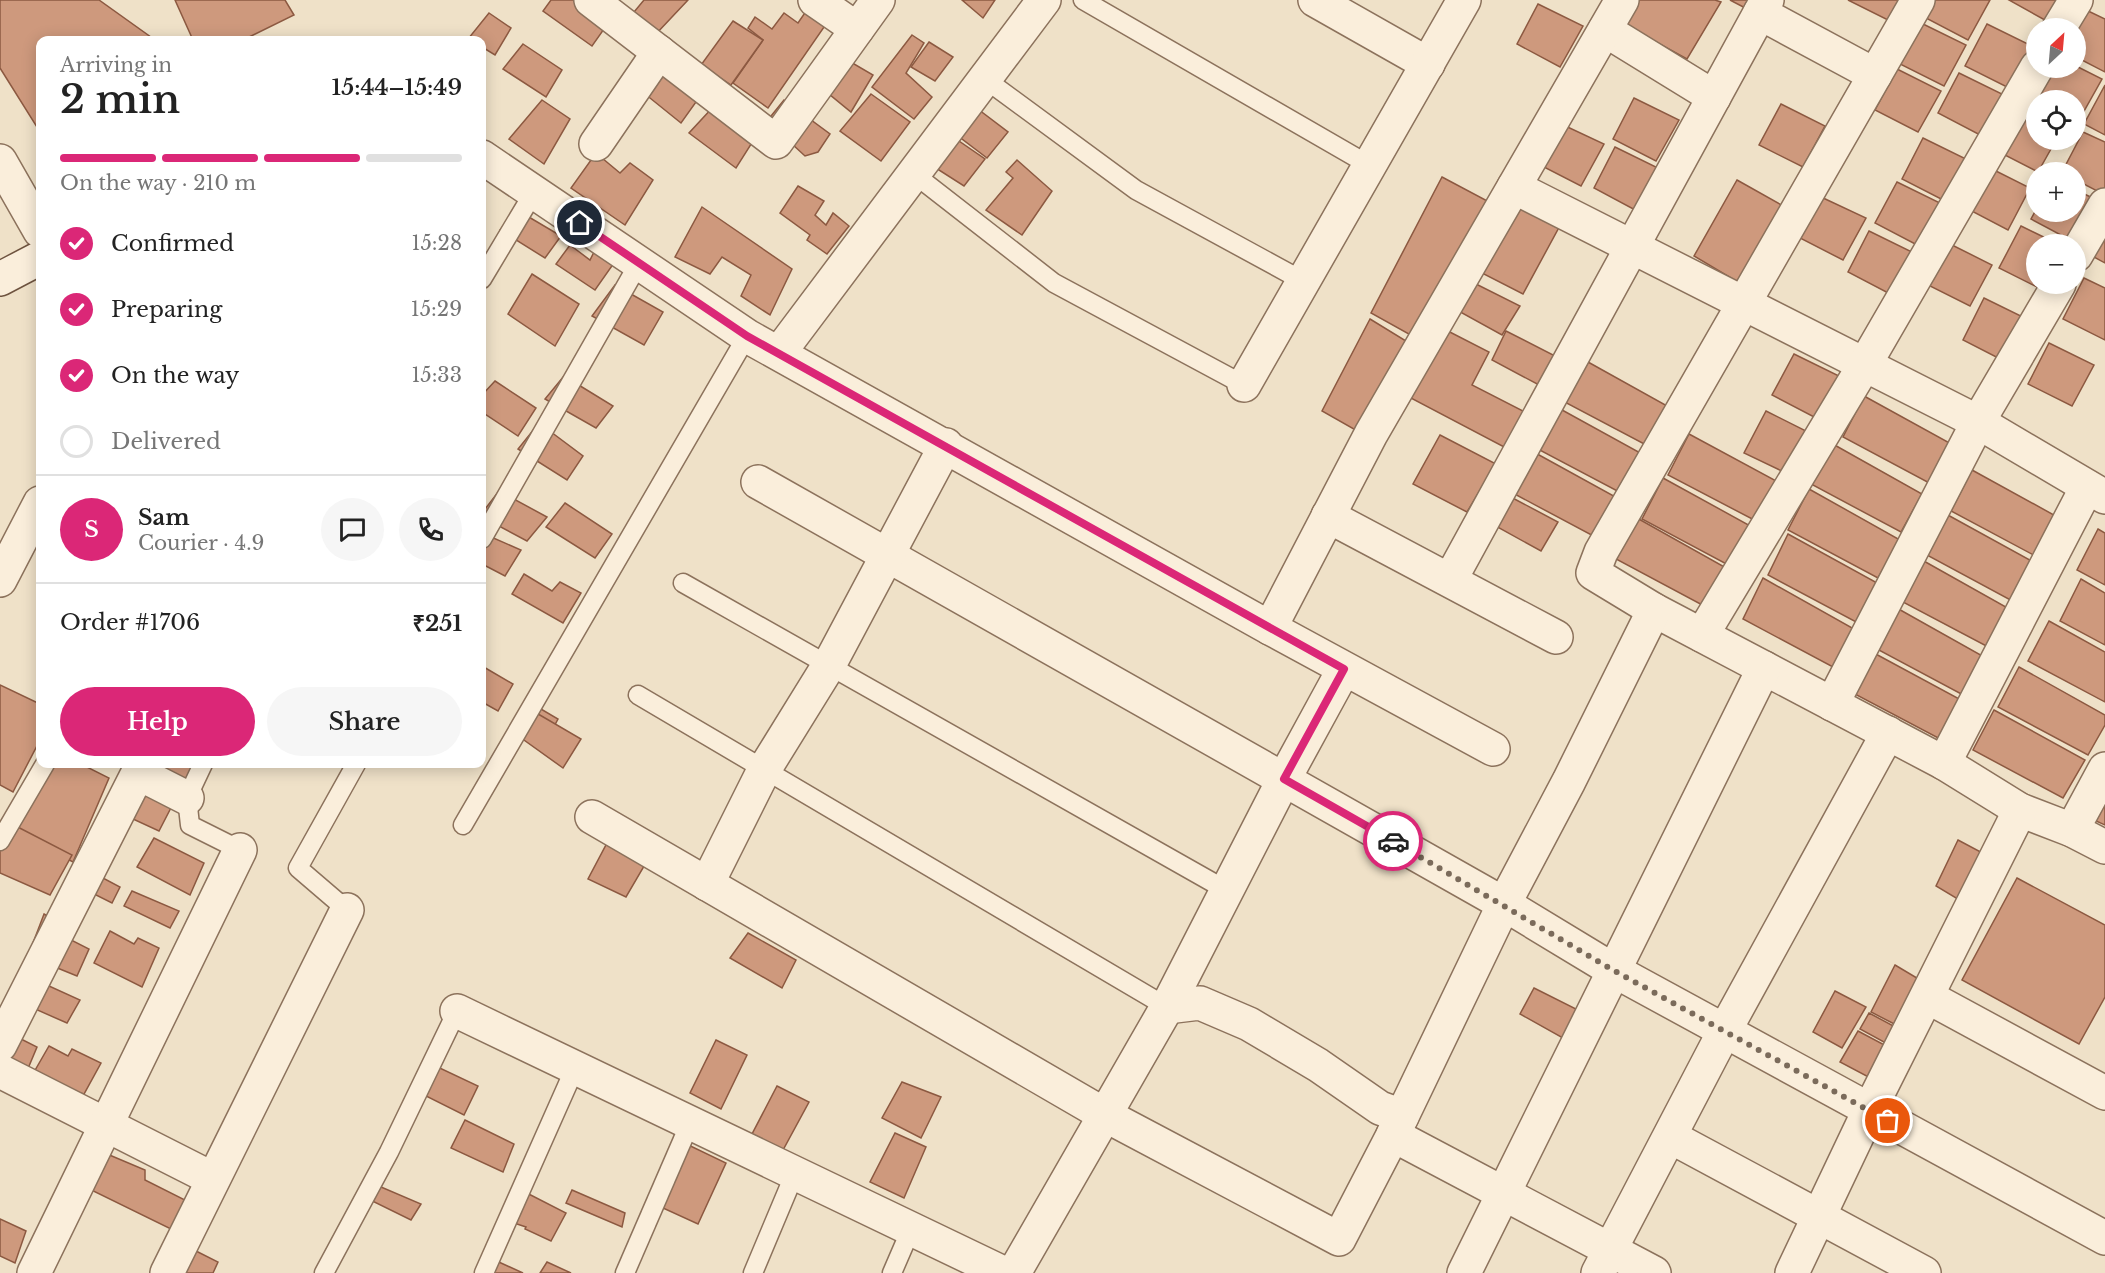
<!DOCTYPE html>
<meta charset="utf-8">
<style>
body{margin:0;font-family:"Libre Baskerville",serif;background:#f6f6f6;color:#222;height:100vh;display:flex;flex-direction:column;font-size:22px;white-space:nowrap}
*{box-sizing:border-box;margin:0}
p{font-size:20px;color:#767676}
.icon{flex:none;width:33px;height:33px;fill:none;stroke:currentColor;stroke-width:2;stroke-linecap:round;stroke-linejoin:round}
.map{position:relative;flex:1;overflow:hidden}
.drawer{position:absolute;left:36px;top:36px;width:450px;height:732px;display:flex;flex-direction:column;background:#fff;border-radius:12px;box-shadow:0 3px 15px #0003}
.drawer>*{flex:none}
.needle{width:39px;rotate:26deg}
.fabs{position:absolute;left:2026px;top:18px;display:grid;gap:12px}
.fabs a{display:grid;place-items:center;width:60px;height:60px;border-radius:50%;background:#fff;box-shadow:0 3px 15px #0003;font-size:30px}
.pin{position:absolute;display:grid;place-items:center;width:51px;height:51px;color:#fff;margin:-26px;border:3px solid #fff;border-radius:50%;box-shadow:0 2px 6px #0007}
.courier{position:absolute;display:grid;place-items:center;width:60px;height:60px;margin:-30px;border:4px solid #db2777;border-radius:50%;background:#fff;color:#222;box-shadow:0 2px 8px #0007}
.headline em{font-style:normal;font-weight:600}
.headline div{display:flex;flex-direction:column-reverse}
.headline{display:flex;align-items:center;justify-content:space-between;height:102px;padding:0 24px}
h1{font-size:39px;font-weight:600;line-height:45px}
.bar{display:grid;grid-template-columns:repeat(4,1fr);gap:9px 6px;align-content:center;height:72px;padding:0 24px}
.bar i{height:8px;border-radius:4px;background:#e0e0e0}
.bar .current{background:#db2777}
.bar p{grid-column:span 4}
.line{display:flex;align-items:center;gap:15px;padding:0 24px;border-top:2px solid #e0e0e0}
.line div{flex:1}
.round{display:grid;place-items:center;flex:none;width:63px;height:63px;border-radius:32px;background:#f6f6f6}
ol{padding:0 24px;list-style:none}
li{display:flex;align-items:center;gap:18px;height:66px}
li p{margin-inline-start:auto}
li .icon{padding:6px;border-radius:50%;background:#db2777;color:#fff;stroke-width:4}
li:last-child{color:#767676}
li i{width:33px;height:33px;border:3px solid #e0e0e0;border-radius:50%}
.button{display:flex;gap:12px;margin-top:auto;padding:12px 24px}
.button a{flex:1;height:69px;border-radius:36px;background:#db2777;color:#fff;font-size:24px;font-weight:600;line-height:69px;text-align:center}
.button a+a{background:#f6f6f6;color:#222}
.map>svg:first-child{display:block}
</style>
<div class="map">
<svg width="2105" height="1273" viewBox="0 0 2105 1273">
<rect width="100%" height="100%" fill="#efe1c8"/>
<g fill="#ce997d" stroke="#8c5941" stroke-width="1.5">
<polygon points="0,0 99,0 155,40 40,40 40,132 0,68"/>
<polygon points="175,0 285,0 294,15 243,40 193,40"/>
<polygon points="551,0 578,0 609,22 592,46 543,11"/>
<polygon points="644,0 688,0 655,35 629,18"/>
<polygon points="962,0 995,0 983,18"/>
<polygon points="1634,0 1715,0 1721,2 1687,59 1623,24"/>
<polygon points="1730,0 1755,0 1749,10"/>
<polygon points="1848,0 1904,0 1892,22"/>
<polygon points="1933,0 1990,0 1968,40 1924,17"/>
<polygon points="2009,0 2065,0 2052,24"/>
<polygon points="811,4 831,17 768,108 733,83 763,40 748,28 755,17 772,29 784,13 798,23"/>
<polygon points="1538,4 1583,26 1560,67 1517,44"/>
<polygon points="2084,9 2105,19 2105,72 2076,57 2076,28"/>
<polygon points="489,13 511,28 495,55 482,47 482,40 468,39"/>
<polygon points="733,21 763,40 731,85 701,65"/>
<polygon points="1921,23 1966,45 1944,86 1900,64"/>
<polygon points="1987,24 2032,46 2009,88 1965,66"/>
<polygon points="912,35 924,43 906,73 932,97 914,119 872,87"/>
<polygon points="929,42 953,57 935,81 911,67"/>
<polygon points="523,44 562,70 546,97 503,69"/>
<polygon points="825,47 873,75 851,112 807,76"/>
<polygon points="2076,66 2102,79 2079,120 2076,119 2076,100 2041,100 2036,98 2052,68"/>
<polygon points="666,69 701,95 681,123 645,94"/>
<polygon points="1897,69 1941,91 1918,132 1875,110"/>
<polygon points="1959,73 2004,95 1982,136 1938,113"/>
<polygon points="2105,85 2105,135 2084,124"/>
<polygon points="871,94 910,122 881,161 840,131"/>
<polygon points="962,97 1008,132 987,158 941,123"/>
<polygon points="1634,98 1679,120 1656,161 1613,139"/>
<polygon points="542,100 570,119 544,164 509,139"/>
<polygon points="784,100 830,134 818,152 805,156 767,121"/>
<polygon points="1781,104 1825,126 1803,167 1759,145"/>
<polygon points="714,106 755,138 736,168 689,133"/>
<polygon points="2016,108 2037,119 2037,140 2056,140 2038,172 1995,150"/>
<polygon points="1559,123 1604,144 1581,186 1538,164"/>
<polygon points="940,128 985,159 964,186 917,156"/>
<polygon points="2083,132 2105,142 2105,195 2076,180 2076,172 2062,172"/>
<polygon points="1923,138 1968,160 1945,201 1902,179"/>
<polygon points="1615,147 1660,169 1637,211 1594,188"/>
<polygon points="596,153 620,173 630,163 653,180 625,225 571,188"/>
<polygon points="1017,160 1052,191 1022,235 986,210 1013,178 1006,172"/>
<polygon points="1986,166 2030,188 2008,230 1964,207"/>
<polygon points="1442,177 1493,204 1416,338 1371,313"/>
<polygon points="1737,180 1785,207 1741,284 1694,256"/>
<polygon points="1897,182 1942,204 1919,246 1875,223"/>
<polygon points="798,186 824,201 815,215 826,225 833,213 849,226 827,254 807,240 810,235 780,213"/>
<polygon points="2076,190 2097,200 2074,242 2031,219 2037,208 2037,212 2076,212"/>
<polygon points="1516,195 1563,220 1523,294 1476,270"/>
<polygon points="1821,197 1866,218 1843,260 1800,238"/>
<polygon points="702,207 792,269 770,315 741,296 751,275 722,257 710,274 675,257"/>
<polygon points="517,210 561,236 545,258 500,230"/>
<polygon points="2021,226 2058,244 2037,244 2037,284 2046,284 2043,290 1999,268"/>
<polygon points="1869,231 1914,253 1892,295 1848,272"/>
<polygon points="2105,232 2105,263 2092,256"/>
<polygon points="1948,243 1992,265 1970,306 1926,284"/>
<polygon points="570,245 590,260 595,250 614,263 595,290 556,264"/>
<polygon points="532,274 579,304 555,346 508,314"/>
<polygon points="2084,278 2105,288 2105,340 2063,319"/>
<polygon points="1468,280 1520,306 1502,335 1453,308"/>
<polygon points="615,285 663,312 644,345 592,316"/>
<polygon points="1984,298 2029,320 2006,362 1963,340"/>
<polygon points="1370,319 1406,341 1359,432 1322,411"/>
<polygon points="1442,328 1489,352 1472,385 1525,412 1506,448 1407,396"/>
<polygon points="1506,331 1559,358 1541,386 1492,360"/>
<polygon points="2049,343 2094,365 2072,406 2028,384"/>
<polygon points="1794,354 1839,376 1816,418 1772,395"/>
<polygon points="1579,357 1669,407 1648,446 1557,398"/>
<polygon points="564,376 613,406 596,428 545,399"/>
<polygon points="495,381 536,408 518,436 482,412 482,395"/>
<polygon points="1864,396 1955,446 1933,485 1843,437"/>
<polygon points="1553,405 1644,455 1623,494 1532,446"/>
<polygon points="1766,411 1810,433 1788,474 1744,453"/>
<polygon points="539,423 583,456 567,480 518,449"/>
<polygon points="1689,434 1780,483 1758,522 1668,475"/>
<polygon points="1440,435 1496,464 1467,512 1413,484"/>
<polygon points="1831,443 1922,494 1901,532 1811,484"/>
<polygon points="1530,450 1621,500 1599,539 1509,491"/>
<polygon points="1972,470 2063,520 2041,559 1951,511"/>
<polygon points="1663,478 1754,528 1732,567 1642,519"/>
<polygon points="1809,489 1900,540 1878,578 1788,530"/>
<polygon points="499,491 547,517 527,541 482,517 482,513"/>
<polygon points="1507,495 1558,522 1541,551 1492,524"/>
<polygon points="565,503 612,534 595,558 546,527"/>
<polygon points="1946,514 2037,564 2016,603 1925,554"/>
<polygon points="1637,518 1728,569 1706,607 1616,559"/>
<polygon points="2098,529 2105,533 2105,585 2077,570"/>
<polygon points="482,533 521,550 505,576 482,564"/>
<polygon points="1788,534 1879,584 1858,623 1768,575"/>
<polygon points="1922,560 2013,611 1992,649 1901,601"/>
<polygon points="524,574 552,591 560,582 581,593 563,623 512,594"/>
<polygon points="1763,578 1854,629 1833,667 1743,619"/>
<polygon points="2081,579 2105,593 2105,645 2060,621"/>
<polygon points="1895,607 1986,658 1965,696 1875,648"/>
<polygon points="2049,621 2105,652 2105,702 2028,661"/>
<polygon points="1872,652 1963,701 1942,740 1851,692"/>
<polygon points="482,666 513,684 498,711 482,702"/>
<polygon points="2019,667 2105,715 2105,725 2088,755 1998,707"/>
<polygon points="0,685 40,704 40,740 13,792 0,785"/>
<polygon points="529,702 558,719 550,734 520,714"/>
<polygon points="1994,710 2085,760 2063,798 1973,750"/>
<polygon points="533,711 581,739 563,768 510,730"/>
<polygon points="43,764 81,764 109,778 73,862 2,825"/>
<polygon points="134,764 193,765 159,831 109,808"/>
<polygon points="2105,804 2105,825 2096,821"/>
<polygon points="10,823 72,855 50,895 0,873 0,843"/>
<polygon points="616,826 650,856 626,897 588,879"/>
<polygon points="154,838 204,863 190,895 137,867"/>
<polygon points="1958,840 1992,858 1971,907 1936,886"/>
<polygon points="86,869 120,887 112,903 76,885"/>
<polygon points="2017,878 2105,925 2105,997 2079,1044 1962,980"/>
<polygon points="132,891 179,911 170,928 124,906"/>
<polygon points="44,914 75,933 71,940 89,949 77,976 28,956"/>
<polygon points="110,931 134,944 138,938 159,948 142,987 94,963"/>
<polygon points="748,933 796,960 782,988 730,958"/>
<polygon points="1895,965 1927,984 1902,1028 1871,1012"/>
<polygon points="38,981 80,1000 67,1023 26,1005"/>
<polygon points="1534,988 1584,1013 1570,1042 1520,1014"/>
<polygon points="1835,991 1866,1007 1842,1048 1813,1032"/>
<polygon points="1869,1013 1901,1030 1893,1047 1860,1029"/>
<polygon points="1858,1031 1892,1049 1876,1081 1840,1062"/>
<polygon points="19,1038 37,1047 24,1078 0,1066"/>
<polygon points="716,1040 747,1055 721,1109 690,1093"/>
<polygon points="49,1046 68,1056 72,1049 101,1063 84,1094 30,1079"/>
<polygon points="427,1062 478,1086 464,1115 412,1089"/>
<polygon points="902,1082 941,1097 921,1138 882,1118"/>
<polygon points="777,1086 809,1102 783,1150 751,1136"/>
<polygon points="465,1120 514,1144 503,1172 451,1148"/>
<polygon points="895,1133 926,1147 904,1198 870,1182"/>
<polygon points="678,1140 726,1163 698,1224 652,1203 659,1194 652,1188"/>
<polygon points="100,1151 145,1170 145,1180 187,1201 175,1231 81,1185"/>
<polygon points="367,1181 421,1204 411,1220 360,1195"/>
<polygon points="517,1188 566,1213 551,1241 525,1229 526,1227 499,1218"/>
<polygon points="572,1190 625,1213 622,1227 566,1203"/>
<polygon points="0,1219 26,1231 15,1263 0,1256"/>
<polygon points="196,1251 218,1262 213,1273 184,1273"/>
<polygon points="490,1258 523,1273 482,1273"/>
<polygon points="547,1262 571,1273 540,1273"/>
</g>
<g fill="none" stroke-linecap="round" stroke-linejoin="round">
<defs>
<g id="lane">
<polyline points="1083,0 1369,165"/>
<polyline points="985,79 1136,190 1303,281"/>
<polyline points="914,174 1054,283 1244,385"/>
<polyline points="482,279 534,192"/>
<polyline points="482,539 639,263"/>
<polyline points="683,583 1226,890"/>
<polyline points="638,695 1167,1007"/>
<polyline points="203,764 187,798 190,825 240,850"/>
<polyline points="463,825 747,336"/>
<polyline points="0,841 45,764"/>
<polyline points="347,910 298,868 356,764"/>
<polyline points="324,1273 389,1152 457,1011"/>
<polyline points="484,1273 575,1068"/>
<polyline points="625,1273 690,1123"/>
<polyline points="753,1273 795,1173"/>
<polyline points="892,1273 911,1229"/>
</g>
<g id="street">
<polyline points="591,0 776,142 878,0"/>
<polyline points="815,0 857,29"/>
<polyline points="1315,0 1428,64"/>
<polyline points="1918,0 1601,552 1593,573 1654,610 1944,763 2020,810 2072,830 2105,847"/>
<polyline points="1760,13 1875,75"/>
<polyline points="2059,28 2076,0"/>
<polyline points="1605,30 1714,97"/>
<polyline points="596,144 659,52"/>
<polyline points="482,157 747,336 1270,628 1493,749"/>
<polyline points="0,161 40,231"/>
<polyline points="1514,187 1978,422 2105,497"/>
<polyline points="2076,255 2105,205"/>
<polyline points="779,353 1044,0"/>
<polyline points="1244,385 1464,0"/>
<polyline points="758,482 1504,904 1613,970 2105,1238"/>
<polyline points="1328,516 1556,637"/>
<polyline points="0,580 40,503"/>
<polyline points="1450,580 1767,0"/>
<polyline points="1270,628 1371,434 1622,0"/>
<polyline points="1702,635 1865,364 2037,67"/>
<polyline points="1832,704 1978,422 2059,284"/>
<polyline points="1944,763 2087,487"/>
<polyline points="592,817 1105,1115 1339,1239 1393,1135 1504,904 1569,781 1654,610"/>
<polyline points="2072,830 2105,769"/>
<polyline points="707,884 764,770 829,665 946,445"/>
<polyline points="1928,997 2105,1093"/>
<polyline points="1167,1007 1200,1003 1249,1024 1318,1065 1380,1108 1402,1116"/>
<polyline points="457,1011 1003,1273"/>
<polyline points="0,1045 138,773 187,798"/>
<polyline points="0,1071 213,1179"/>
<polyline points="1393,1135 1654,1273"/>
<polyline points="1671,1137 1924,1273"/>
<polyline points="34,1273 240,850"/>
<polyline points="167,1273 347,910"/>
<polyline points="1014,1273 1167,1007 1284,779 1344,669"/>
<polyline points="1464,1273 1764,668"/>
<polyline points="1598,1273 1725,1030 1888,733"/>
<polyline points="1792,1273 1869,1111 2020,810"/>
</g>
<polyline id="secondary" points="0,279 40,258"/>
</defs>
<use href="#lane" stroke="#8c725c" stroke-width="21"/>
<use href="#street" stroke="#8c725c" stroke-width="36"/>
<use href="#secondary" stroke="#6e533f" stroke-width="36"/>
<use href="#lane" stroke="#faeedb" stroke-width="18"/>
<use href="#street" stroke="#faeedb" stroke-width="33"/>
<use href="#secondary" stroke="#faeedb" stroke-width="33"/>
</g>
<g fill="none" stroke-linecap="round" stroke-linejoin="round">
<polyline stroke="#7b6b5b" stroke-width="6" stroke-dasharray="0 10.8" points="1393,841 1613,970 1888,1121"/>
<polyline stroke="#db2777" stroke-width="8" points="580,223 747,336 1344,669 1284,779 1393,841"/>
</g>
</svg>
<div class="fabs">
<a><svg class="needle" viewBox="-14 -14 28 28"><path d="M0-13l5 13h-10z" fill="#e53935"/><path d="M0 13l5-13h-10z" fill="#767676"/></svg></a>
<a><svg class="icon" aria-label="locate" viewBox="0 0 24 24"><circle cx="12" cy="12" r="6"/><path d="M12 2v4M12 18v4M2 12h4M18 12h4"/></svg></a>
<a>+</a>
<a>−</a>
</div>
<div class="pin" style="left:1888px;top:1121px;background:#ea580c"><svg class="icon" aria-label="bag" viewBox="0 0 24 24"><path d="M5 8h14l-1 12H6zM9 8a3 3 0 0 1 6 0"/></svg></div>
<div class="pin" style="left:580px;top:223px;background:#1f2937"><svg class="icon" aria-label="home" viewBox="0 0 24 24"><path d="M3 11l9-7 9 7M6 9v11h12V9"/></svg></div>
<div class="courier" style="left:1393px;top:841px"><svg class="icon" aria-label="car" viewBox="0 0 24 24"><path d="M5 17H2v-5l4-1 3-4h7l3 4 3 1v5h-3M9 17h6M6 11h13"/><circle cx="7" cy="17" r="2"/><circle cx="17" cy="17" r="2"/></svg></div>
<section class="drawer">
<div class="headline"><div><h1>2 min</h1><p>Arriving in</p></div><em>15:44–15:49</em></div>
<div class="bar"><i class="current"></i><i class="current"></i><i class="current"></i><i></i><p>On the way · 210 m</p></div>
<ol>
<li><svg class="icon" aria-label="check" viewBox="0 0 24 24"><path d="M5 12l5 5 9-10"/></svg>Confirmed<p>15:28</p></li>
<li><svg class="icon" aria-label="check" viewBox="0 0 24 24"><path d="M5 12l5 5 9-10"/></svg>Preparing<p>15:29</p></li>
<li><svg class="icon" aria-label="check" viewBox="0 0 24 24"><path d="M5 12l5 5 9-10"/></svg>On the way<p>15:33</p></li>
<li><i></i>Delivered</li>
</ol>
<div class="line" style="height:108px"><b class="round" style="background:#db2777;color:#fff">S</b><div><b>Sam</b><p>Courier · 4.9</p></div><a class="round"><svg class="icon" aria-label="chat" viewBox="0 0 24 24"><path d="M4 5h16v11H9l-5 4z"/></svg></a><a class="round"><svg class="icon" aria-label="phone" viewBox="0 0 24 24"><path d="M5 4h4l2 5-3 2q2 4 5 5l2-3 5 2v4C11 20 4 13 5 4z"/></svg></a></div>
<div class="line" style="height:78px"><div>Order #1706</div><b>₹251</b></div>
<div class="button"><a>Help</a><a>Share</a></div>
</section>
</div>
